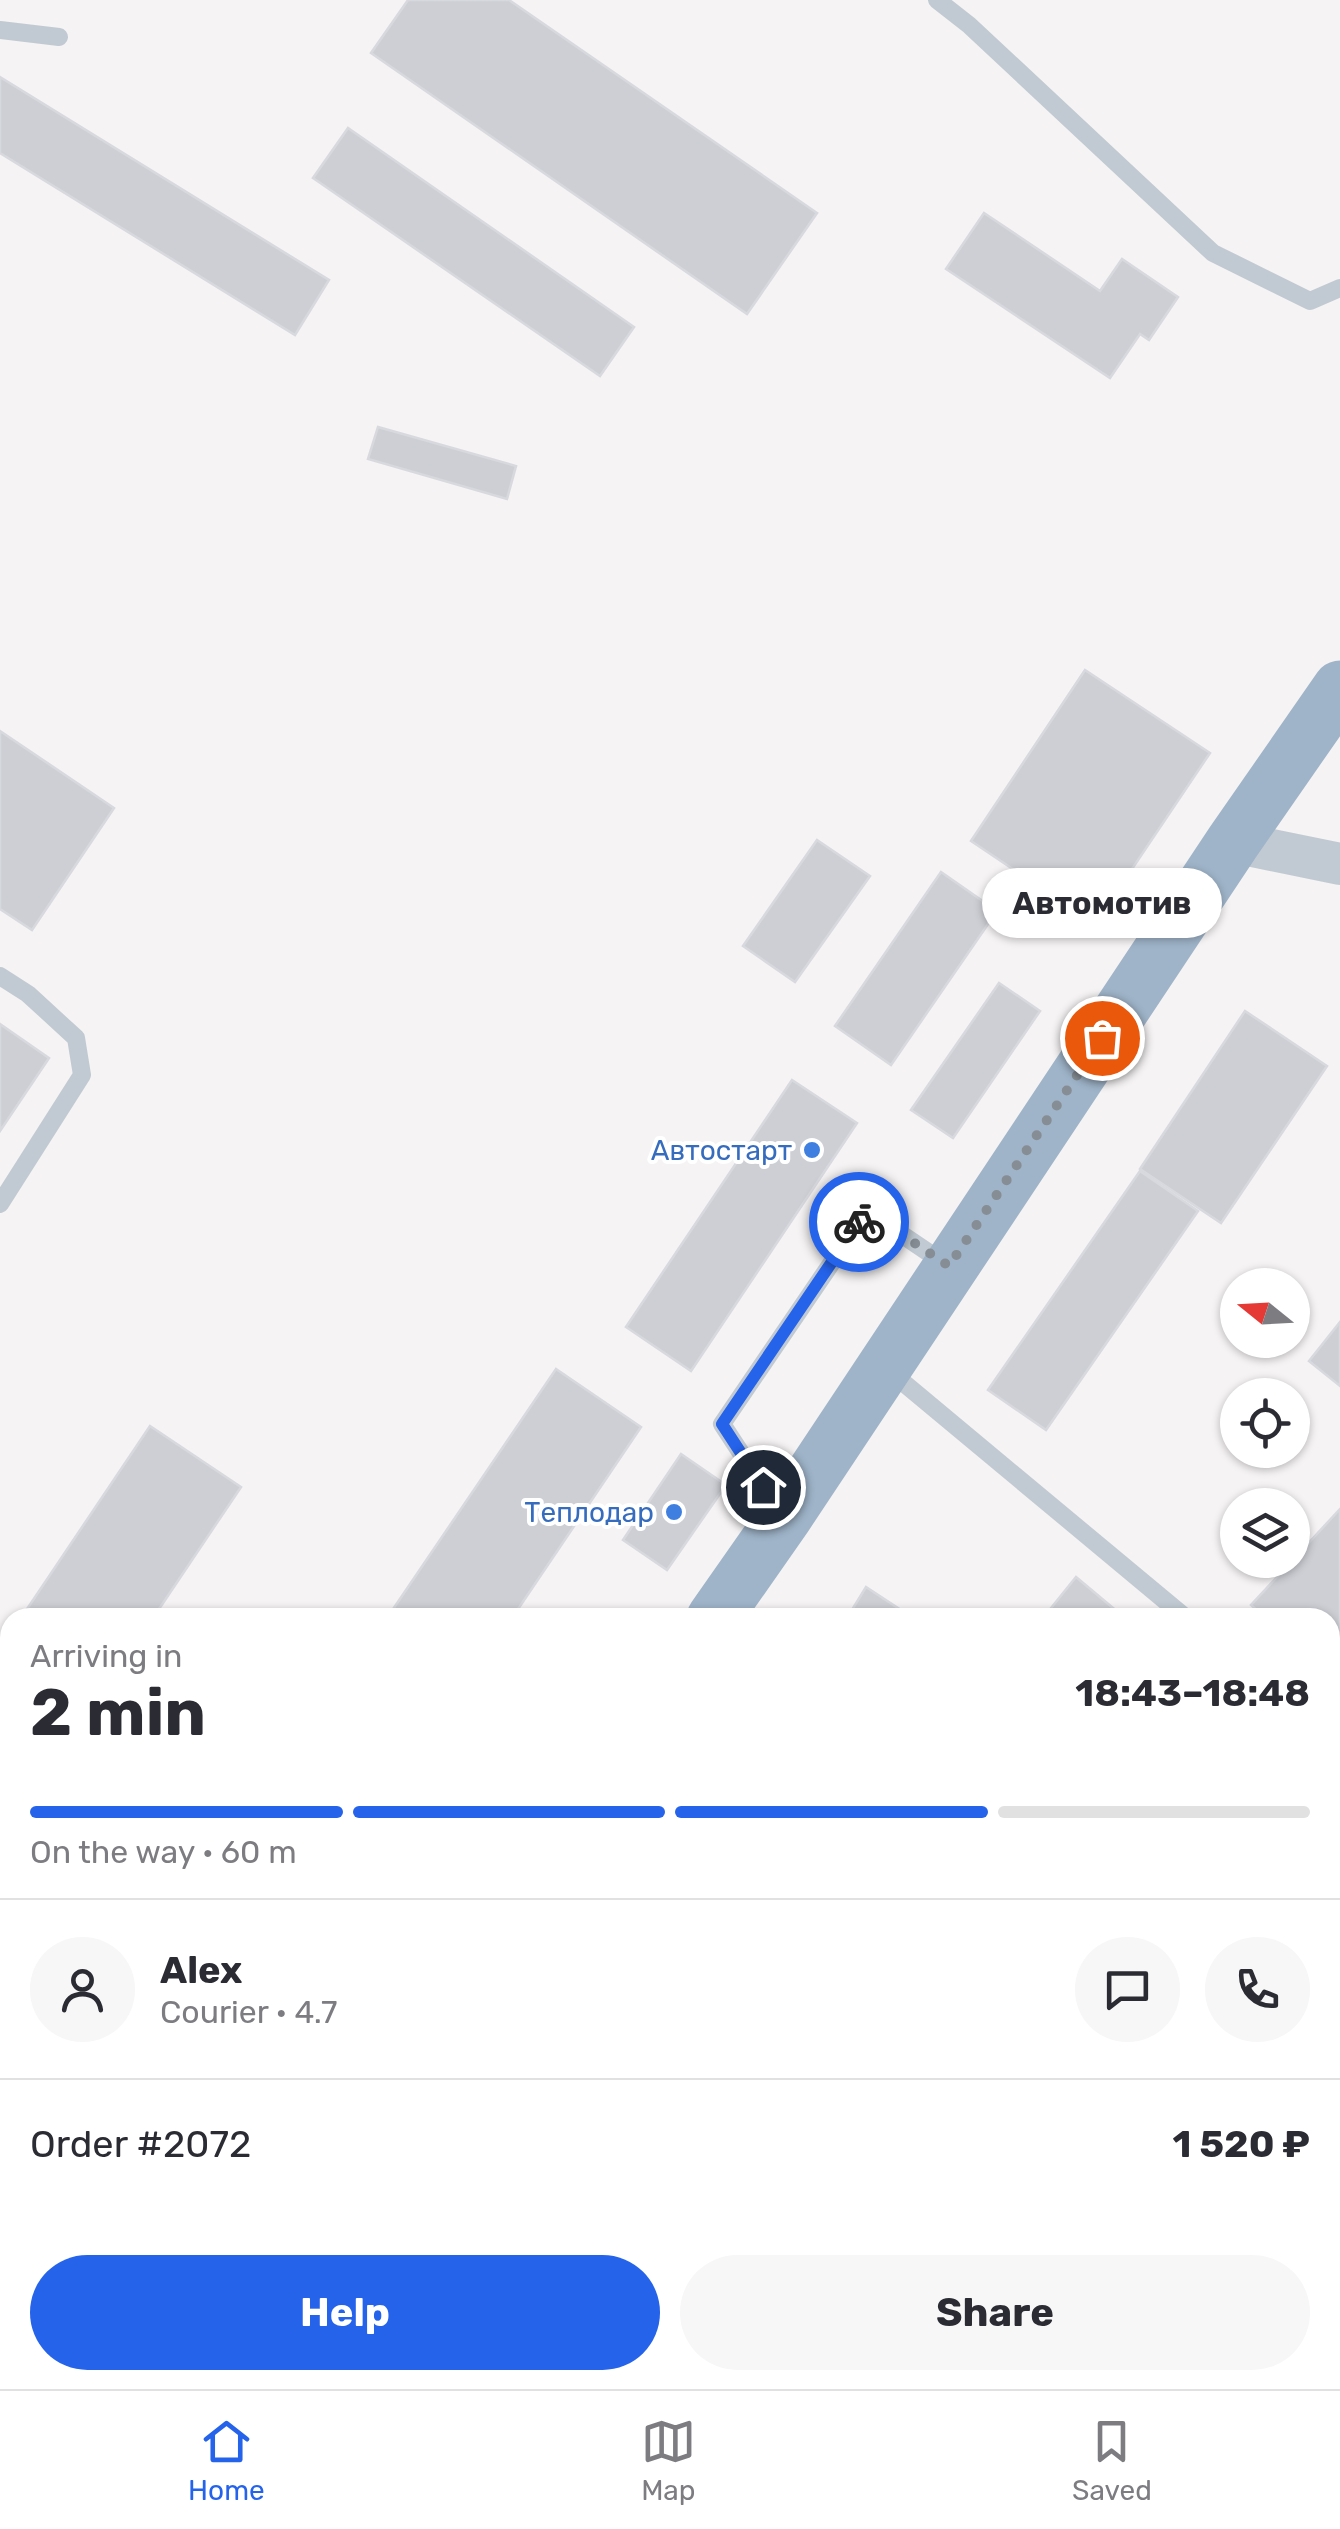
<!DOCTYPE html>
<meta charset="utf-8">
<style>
body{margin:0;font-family:Rubik,sans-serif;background:#f7f7f7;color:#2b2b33;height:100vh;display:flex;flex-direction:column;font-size:38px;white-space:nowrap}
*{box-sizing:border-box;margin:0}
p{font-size:32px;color:#7c7c81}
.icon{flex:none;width:55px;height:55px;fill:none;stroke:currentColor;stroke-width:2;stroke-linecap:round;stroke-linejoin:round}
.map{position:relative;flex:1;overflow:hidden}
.panel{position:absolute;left:0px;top:1608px;width:1340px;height:782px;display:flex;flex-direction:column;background:#fff;border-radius:30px 30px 0 0;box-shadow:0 2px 8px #0004}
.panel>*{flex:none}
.needle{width:65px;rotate:288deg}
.fabs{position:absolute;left:1220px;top:1268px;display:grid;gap:20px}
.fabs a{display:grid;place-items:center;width:90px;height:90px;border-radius:50%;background:#fff;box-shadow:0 2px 8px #0004;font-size:50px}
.pin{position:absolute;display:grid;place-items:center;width:85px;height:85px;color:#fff;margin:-42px;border:5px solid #fff;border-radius:50%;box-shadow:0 2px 10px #0007}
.courier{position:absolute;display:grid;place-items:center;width:100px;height:100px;margin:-50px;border:8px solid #2563eb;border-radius:50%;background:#fff;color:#222;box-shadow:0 2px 12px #0007}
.bubble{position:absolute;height:70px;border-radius:35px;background:#fff;box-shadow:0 2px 8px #0004;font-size:32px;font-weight:700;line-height:70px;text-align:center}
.head em{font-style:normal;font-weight:700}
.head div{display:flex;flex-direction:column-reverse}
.head{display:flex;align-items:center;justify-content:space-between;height:170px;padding:0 30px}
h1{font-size:65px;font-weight:700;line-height:75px}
.bar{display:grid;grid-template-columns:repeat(4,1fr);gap:15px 10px;align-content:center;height:120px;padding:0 30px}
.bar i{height:12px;border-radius:8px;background:#e1e1e2}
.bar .on{background:#2563eb}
.bar p{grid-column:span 4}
.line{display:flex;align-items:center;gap:25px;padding:0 30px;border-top:2px solid #e1e1e2}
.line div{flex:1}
.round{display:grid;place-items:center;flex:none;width:105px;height:105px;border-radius:52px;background:#f7f7f7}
.cta{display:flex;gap:20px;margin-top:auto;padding:20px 30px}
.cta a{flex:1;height:115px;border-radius:60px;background:#2563eb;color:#fff;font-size:40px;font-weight:700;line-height:115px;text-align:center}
.cta a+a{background:#f7f7f7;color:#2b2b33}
.tabs{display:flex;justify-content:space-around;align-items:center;height:140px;border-top:2px solid #e1e1e2;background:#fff;font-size:28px;color:#7c7c81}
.tabs a{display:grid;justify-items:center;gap:5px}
.tabs .on{color:#2563eb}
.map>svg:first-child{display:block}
</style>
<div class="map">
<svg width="1340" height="2389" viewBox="0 0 1340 2389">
<rect width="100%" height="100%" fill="#f5f3f3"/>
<g fill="#cdcfd5" stroke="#d7d9de" stroke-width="2.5">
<polygon points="408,0 509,0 817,213 747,314 371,53"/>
<polygon points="0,77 329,280 295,335 0,153"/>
<polygon points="348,128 634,327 600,376 313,178"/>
<polygon points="984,213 1100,291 1122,259 1178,297 1149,340 1140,334 1110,378 946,269"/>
<polygon points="378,427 516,466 507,499 368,459"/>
<polygon points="1085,670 1210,753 1095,924 971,841"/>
<polygon points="0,731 114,808 32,930 0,909"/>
<polygon points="817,840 870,876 795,982 743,946"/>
<polygon points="941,872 997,911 891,1065 835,1026"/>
<polygon points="999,983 1040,1011 953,1138 911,1110"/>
<polygon points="1245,1011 1327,1066 1221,1223 1140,1169"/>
<polygon points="0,1024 49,1058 0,1131"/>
<polygon points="792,1080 857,1123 691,1371 626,1327"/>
<polygon points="1140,1171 1198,1211 1046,1430 988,1390"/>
<polygon points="1340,1322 1340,1386 1309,1361"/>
<polygon points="556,1369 641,1427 512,1618 387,1618"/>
<polygon points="150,1426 241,1487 153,1618 21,1618"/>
<polygon points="681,1454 726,1485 667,1570 623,1540"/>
<polygon points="1340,1509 1340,1688 1330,1678 1330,1618 1265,1618 1251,1605"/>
<polygon points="1076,1577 1125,1618 1043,1618"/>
<polygon points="866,1587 910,1616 909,1618 847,1618"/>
<polygon points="10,1634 10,1724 0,1718 0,1649"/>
<polygon points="1330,1774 1340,1782 1340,1896 1330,1908"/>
<polygon points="1340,2069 1340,2140 1330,2132 1330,2080"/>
<polygon points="0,2161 10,2169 10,2215 0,2229"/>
<polygon points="819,2380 892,2380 886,2389 813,2389"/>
</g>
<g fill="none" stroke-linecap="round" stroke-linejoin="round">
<g stroke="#c1cad2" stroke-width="18">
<polyline points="937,0 969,25 1213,253 1310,301 1340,288"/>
<polyline points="0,30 59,37"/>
<polyline points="0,976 28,994 76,1038 82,1075 0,1204"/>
<polyline points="887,1369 1186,1618"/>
<polyline points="779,1511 722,1424 867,1211 944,1263"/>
<polyline points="0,1992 10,1998"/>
<polyline points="0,2291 10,2277"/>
</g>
<polyline stroke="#c1cad2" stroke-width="42" points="1233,842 1340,864"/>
<polyline stroke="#c1cbd6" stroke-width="48" points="163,2389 169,2380"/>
<g stroke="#9fb4c9" stroke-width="55">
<polyline points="714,1618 784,1518 1233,842 1340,688"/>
<polyline points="404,2380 413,2389"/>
<polyline points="503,2380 513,2389"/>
</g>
</g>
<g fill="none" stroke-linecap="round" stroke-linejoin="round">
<polyline stroke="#868d94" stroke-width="10" stroke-dasharray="0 18" points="859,1222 866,1211 949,1266 1102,1038"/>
<polyline stroke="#2563eb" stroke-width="12" points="763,1487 722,1424 859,1222"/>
</g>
<g fill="#3f7fe0" stroke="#fff" stroke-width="4">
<circle cx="812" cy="1150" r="10"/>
<circle cx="674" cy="1512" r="10"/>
</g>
<g text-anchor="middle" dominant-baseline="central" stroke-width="8" stroke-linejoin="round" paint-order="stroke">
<g font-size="28" fill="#366cbe" stroke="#fff" text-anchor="end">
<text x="792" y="1150">Автостарт</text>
<text x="654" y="1512">Теплодар</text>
</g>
</g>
</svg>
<div class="fabs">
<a><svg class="needle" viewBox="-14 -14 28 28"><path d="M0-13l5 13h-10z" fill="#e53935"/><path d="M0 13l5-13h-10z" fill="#7c7c81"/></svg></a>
<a><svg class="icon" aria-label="locate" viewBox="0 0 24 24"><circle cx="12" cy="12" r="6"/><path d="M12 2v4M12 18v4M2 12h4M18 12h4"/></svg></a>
<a><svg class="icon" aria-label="layers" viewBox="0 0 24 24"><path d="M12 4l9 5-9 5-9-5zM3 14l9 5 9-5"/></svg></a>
</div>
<div class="pin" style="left:1102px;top:1038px;background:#ea580c"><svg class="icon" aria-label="bag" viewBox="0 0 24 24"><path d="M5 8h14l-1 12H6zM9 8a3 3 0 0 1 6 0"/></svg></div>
<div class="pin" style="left:763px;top:1487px;background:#1f2937"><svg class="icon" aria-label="home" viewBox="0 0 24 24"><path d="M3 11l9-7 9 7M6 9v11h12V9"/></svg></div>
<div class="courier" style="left:859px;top:1222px"><svg class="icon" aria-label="bike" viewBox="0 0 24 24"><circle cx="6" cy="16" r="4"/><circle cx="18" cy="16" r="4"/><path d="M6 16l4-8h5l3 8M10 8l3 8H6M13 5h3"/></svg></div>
<div class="bubble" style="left:982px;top:868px;width:240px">Автомотив</div>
<section class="panel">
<div class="head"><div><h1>2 min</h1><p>Arriving in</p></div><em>18:43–18:48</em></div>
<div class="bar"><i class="on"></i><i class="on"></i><i class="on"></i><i></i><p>On the way · 60 m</p></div>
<div class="line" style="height:180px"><a class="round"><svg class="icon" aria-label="person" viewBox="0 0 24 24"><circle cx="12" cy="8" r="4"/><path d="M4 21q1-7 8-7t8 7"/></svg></a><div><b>Alex</b><p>Courier · 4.7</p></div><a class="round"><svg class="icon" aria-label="chat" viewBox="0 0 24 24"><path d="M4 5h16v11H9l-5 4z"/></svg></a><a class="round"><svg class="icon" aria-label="phone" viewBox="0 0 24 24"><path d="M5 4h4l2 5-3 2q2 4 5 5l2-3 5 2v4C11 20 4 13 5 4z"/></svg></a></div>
<div class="line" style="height:130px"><div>Order #2072</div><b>1 520 ₽</b></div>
<div class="cta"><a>Help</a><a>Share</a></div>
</section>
</div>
<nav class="tabs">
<a class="on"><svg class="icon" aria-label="home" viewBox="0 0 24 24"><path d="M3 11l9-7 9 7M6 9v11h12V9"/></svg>Home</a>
<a><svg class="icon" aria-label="map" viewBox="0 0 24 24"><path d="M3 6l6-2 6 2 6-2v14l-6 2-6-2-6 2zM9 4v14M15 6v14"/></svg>Map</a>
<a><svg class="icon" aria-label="saved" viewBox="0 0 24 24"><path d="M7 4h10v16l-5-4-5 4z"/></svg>Saved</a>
</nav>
